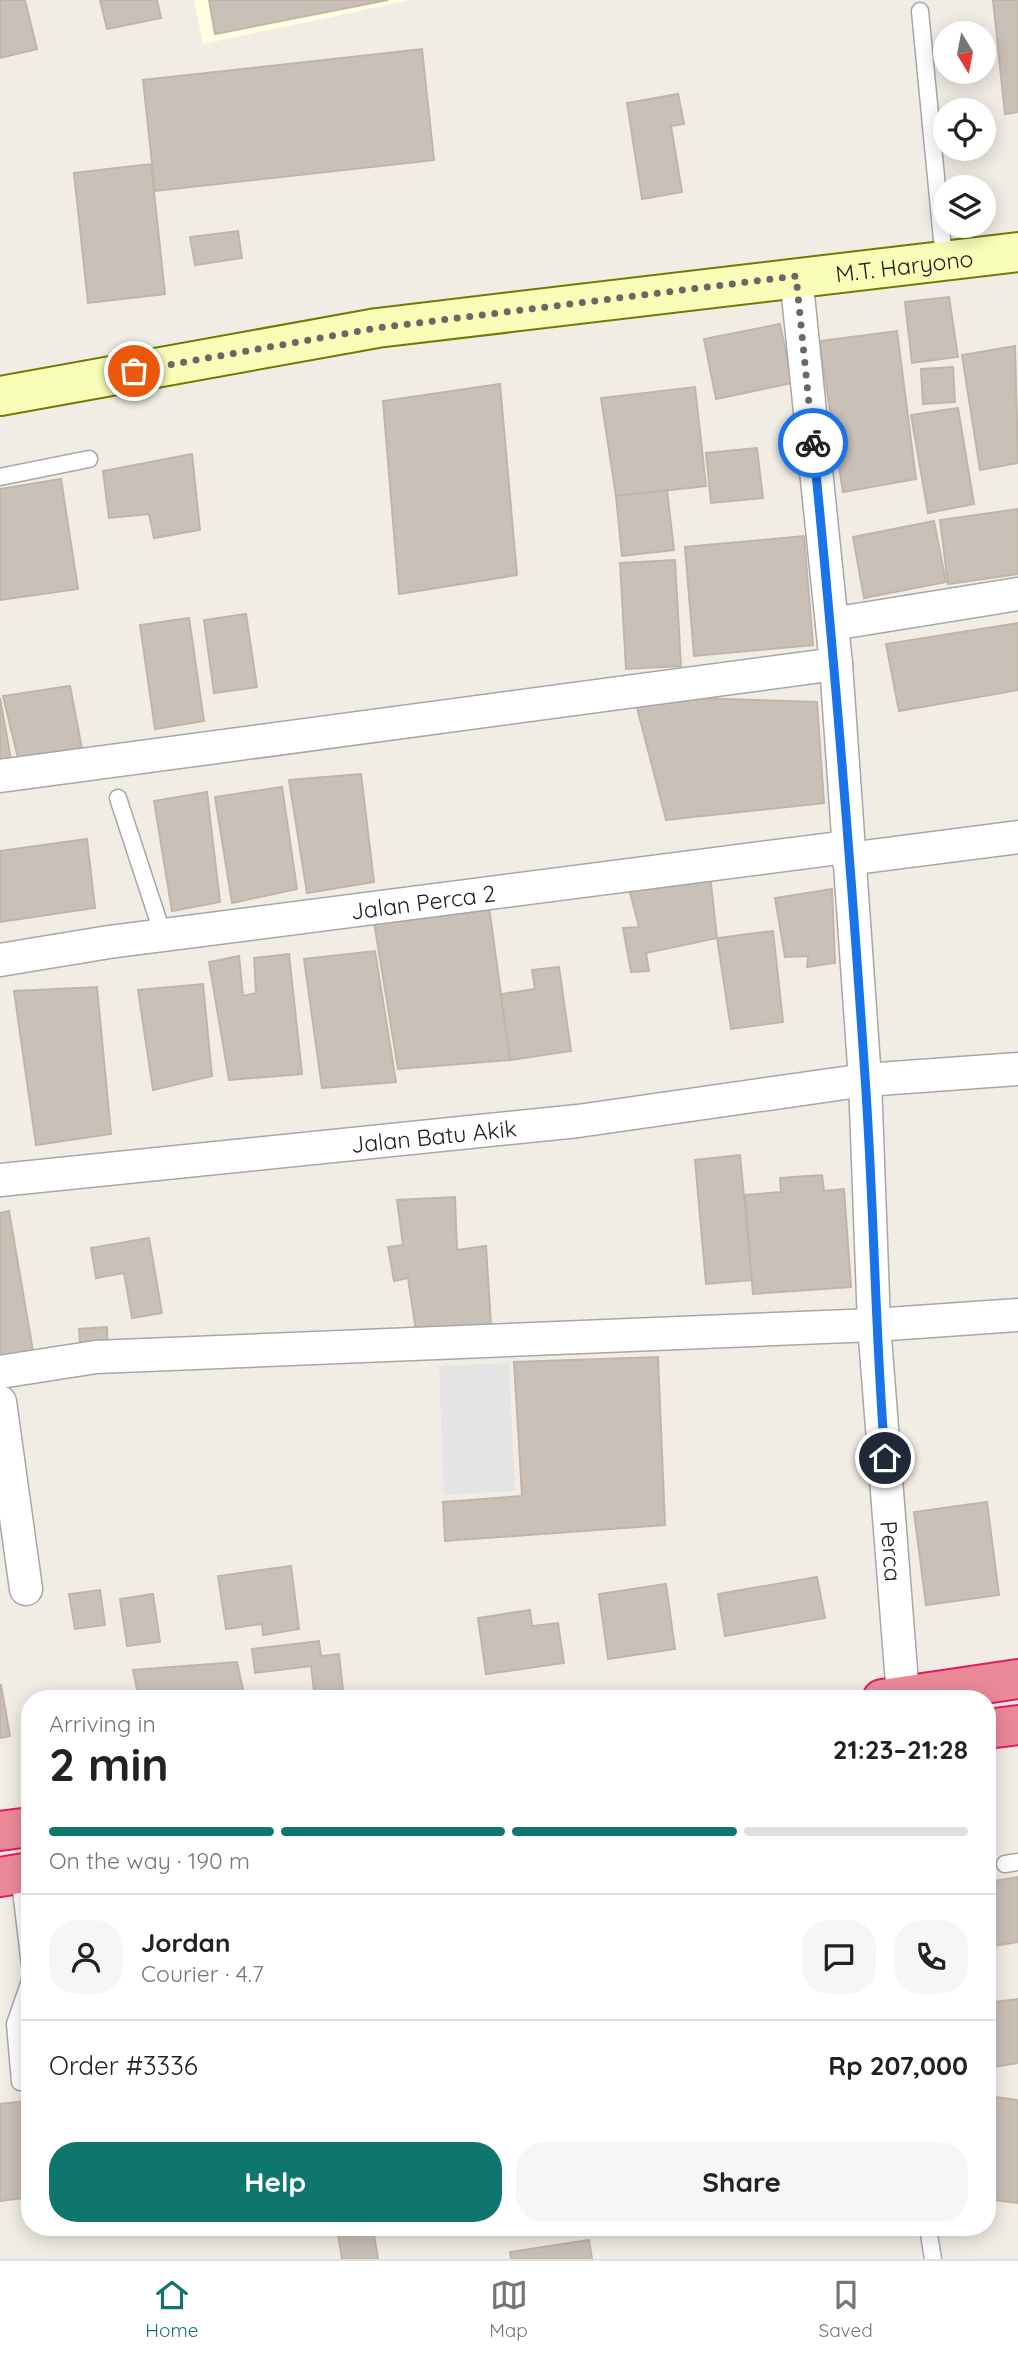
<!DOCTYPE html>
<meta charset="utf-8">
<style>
body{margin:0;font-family:Quicksand,sans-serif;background:#f6f6f6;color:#222;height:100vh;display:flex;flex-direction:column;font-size:26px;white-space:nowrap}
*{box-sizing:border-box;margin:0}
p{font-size:23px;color:#767676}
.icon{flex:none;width:38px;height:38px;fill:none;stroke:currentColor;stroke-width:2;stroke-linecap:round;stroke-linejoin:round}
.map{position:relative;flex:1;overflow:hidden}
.panel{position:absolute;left:21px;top:1690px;width:975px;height:546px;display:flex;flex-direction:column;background:#fff;border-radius:28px;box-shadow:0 4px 18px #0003}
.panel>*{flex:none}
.needle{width:46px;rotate:170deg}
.fabs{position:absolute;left:933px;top:21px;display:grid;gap:14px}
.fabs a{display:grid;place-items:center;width:63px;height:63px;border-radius:50%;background:#fff;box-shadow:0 4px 18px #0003;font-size:35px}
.pin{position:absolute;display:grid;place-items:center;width:60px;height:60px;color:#fff;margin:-30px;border:4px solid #fff;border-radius:50%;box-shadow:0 2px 7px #0007}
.courier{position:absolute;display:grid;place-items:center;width:70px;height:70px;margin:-35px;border:5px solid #1a73e8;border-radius:50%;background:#fff;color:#222;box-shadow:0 2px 9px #0007}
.headline em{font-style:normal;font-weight:800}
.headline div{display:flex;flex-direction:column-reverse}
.headline{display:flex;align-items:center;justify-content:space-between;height:119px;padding:0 28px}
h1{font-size:46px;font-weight:800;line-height:52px}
.bar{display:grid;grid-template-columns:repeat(4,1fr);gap:10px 7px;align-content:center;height:84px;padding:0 28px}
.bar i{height:9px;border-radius:5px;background:#e0e0e0}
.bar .selected{background:#0f766e}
.bar p{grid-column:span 4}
.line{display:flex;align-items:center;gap:18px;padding:0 28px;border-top:2px solid #e0e0e0}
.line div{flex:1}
.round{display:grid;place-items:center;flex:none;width:74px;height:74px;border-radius:28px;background:#f6f6f6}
.action{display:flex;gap:14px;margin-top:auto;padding:14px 28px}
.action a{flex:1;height:80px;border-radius:28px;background:#0f766e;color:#fff;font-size:28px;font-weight:800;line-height:80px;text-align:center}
.action a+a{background:#f6f6f6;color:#222}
.menu{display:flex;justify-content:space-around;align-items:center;height:98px;border-top:2px solid #e0e0e0;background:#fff;font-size:19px;color:#767676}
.menu a{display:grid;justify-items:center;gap:4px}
.menu .selected{color:#0f766e}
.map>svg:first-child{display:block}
</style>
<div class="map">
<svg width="1018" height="2259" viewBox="0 0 1018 2259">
<rect width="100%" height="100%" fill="#f1ede5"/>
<polygon fill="#feffe0" points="194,0 411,0 203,44"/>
<polygon fill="#e4e4e4" points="509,1363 515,1491 444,1495 439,1366"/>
<g fill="#c9c0b8" stroke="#c3b4a7" stroke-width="2">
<polygon points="0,0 25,0 37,49 0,58"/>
<polygon points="100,0 157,0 161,18 107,29"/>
<polygon points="209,0 388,0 215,34"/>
<polygon points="993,0 1018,0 1018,112 1005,114"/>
<polygon points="422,49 434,160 155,191 143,80"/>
<polygon points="678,94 684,124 671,126 682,192 642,199 627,103"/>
<polygon points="151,164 165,294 88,303 74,173"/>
<polygon points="238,231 242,258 195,265 190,237"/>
<polygon points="949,297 958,357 912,363 905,302"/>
<polygon points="780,324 792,383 716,399 704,339"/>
<polygon points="897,331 916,479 843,492 819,341"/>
<polygon points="1015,346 1018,463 980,470 962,355"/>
<polygon points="953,367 955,402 923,404 921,369"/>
<polygon points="500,384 517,575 399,594 383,401"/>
<polygon points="695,387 706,486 616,496 601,398"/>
<polygon points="958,408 974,504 928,513 911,415"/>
<polygon points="757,448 763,498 711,503 706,453"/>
<polygon points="192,454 200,530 154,538 149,514 109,518 103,471"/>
<polygon points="61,479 78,589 0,600 0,489"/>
<polygon points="667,490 674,550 622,556 616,496"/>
<polygon points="1018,509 1018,574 948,584 940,520"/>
<polygon points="934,521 946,582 864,598 853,537"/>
<polygon points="804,536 813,645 694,656 685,547"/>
<polygon points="675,560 681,666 626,669 620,563"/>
<polygon points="246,614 257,687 214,693 204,620"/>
<polygon points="189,618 204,721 155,729 140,625"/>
<polygon points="1018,623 1018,690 899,711 886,644"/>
<polygon points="70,686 83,754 20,767 3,696"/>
<polygon points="634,696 817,702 824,803 666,820"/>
<polygon points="0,698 12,765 0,768"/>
<polygon points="361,774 374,882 307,893 289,780"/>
<polygon points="282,787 297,889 232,903 215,797"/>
<polygon points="207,792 220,902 172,911 154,801"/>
<polygon points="87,839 95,908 0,922 0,851"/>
<polygon points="710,874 717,938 646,953 649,971 631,972 623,928 639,927 628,885"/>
<polygon points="832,889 835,963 807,967 808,956 785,957 775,898"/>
<polygon points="489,907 510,1060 398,1069 374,922"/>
<polygon points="773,931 783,1022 731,1029 717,938"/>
<polygon points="375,951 396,1082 322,1088 304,959"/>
<polygon points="289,954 302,1074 229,1080 209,962 239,956 243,996 256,993 254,958"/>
<polygon points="559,967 571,1051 510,1060 501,994 535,989 532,970"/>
<polygon points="203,984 212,1076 153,1090 138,990"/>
<polygon points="97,987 111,1134 36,1145 14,991"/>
<polygon points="740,1155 752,1280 706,1284 695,1160"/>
<polygon points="822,1175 824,1191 844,1189 851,1287 753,1294 745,1195 781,1192 780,1178"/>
<polygon points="455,1197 457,1250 486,1246 491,1325 416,1331 408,1278 394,1281 388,1247 403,1245 397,1200"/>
<polygon points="9,1211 33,1351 0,1357 0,1213"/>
<polygon points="149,1238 162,1313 132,1318 124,1273 96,1278 91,1248"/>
<polygon points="107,1327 108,1353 81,1355 79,1329"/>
<polygon points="658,1357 665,1525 445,1541 443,1502 522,1496 514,1362"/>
<polygon points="987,1502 999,1595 926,1605 914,1512"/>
<polygon points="291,1566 299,1629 263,1635 262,1624 226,1629 218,1576"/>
<polygon points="817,1577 825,1618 725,1636 718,1594"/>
<polygon points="666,1584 675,1649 608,1659 599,1594"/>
<polygon points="100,1590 105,1625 75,1629 69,1594"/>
<polygon points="153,1594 160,1642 127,1646 120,1599"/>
<polygon points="530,1610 532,1626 558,1623 564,1663 486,1674 478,1618"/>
<polygon points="319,1641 321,1656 339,1654 344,1699 315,1699 311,1666 255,1673 252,1649"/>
<polygon points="237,1662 245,1699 139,1699 133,1670"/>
<polygon points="1,1685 10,1736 0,1738 0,1686"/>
<polygon points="1018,1877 1018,1942 987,1947 987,1882"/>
<polygon points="1018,1999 1018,2063 987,2068 987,2003"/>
<polygon points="987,2096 1018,2100 1018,2203 987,2199"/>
<polygon points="25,2101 27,2115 30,2115 30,2197 0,2201 0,2104"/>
<polygon points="627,2228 668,2228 627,2234"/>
<polygon points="373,2229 378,2259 342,2259 338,2234"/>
<polygon points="589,2240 592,2259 511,2259 510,2252"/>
</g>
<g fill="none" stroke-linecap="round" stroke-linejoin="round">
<defs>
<g id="lane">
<polyline points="920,11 944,260"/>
<polyline points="0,477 89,459"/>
<polyline points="118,798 163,935"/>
<polyline points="1005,1864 1018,1862"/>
<polyline points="19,1874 30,1965"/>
<polyline points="20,2082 15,2024 30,1981"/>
<polyline points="928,2228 933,2259"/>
</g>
<g id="street">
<path id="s1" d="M796 276 836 664 865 1080 874 1325 903 1696"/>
<polyline points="832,624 1018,594"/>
<polyline points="0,776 836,664"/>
<polyline points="848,859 1018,837"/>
<path id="s2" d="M0 960 109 942 847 847"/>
<path id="s3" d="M0 1180 578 1121 865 1080 1018 1069"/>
<polyline points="0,1372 96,1357 874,1325 1018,1315"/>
<polyline points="0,1402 26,1589"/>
</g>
<g id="secondary">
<path id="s4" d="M0 396 377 328 1018 252"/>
</g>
<g id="highway">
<polyline points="882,1699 1018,1679"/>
<polyline points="987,1729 1018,1725"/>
<polyline points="0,1831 30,1827"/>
<polyline points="0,1877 30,1872"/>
</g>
</defs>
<use href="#lane" stroke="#a7a7a7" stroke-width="19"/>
<use href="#street" stroke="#a7a7a7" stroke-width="35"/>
<use href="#secondary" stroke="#6d7d00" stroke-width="42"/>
<use href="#highway" stroke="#e61b5d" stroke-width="42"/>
<use href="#lane" stroke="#fff" stroke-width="16"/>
<use href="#street" stroke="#fff" stroke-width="32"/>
<use href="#secondary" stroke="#f8fdb7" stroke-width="38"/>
<use href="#highway" stroke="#ec8999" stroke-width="38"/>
</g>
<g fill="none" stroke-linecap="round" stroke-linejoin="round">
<polyline stroke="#696865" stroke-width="7" stroke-dasharray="0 12.6" points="134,371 377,328 796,276 813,443"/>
<path stroke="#1a73e8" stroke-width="9" d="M813 443C834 654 851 865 865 1077 874 1204 875 1331 885 1458"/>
</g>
<g text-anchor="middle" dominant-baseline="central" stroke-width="5" stroke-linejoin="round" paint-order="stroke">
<g font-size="23" fill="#202020" stroke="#fff">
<text stroke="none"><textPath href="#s4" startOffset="914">M.T. Haryono</textPath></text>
<text stroke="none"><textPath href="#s2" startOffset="427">Jalan Perca 2</textPath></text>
<text stroke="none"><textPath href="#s3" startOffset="436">Jalan Batu Akik</textPath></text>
<text stroke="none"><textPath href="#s1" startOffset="1279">Perca</textPath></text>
</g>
</g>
</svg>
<div class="fabs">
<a><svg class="needle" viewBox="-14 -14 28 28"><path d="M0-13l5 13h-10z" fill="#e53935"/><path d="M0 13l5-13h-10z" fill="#767676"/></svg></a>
<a><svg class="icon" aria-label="locate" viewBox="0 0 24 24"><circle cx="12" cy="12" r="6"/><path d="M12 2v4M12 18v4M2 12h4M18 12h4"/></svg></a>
<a><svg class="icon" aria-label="layers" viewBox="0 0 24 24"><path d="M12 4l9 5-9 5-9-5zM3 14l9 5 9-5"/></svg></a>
</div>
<div class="pin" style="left:134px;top:371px;background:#ea580c"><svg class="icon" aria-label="bag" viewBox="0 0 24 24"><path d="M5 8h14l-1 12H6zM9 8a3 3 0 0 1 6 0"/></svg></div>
<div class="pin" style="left:885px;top:1458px;background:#1f2937"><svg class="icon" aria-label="home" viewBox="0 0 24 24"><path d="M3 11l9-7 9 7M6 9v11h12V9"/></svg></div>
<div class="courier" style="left:813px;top:443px"><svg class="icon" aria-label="bike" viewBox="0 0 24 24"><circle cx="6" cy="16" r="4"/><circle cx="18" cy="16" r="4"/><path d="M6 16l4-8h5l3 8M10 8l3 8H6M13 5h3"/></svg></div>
<section class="panel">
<div class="headline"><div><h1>2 min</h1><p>Arriving in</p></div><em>21:23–21:28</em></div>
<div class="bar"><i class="selected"></i><i class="selected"></i><i class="selected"></i><i></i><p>On the way · 190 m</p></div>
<div class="line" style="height:126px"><a class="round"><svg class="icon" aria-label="person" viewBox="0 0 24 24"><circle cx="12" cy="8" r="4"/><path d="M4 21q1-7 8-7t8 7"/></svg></a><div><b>Jordan</b><p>Courier · 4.7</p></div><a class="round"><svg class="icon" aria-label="chat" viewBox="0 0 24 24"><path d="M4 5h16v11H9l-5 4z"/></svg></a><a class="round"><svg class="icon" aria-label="phone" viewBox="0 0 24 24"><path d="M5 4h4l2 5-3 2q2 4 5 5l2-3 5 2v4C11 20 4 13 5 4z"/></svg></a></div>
<div class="line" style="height:91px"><div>Order #3336</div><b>Rp 207,000</b></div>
<div class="action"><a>Help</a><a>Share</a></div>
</section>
</div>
<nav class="menu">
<a class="selected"><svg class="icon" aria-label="home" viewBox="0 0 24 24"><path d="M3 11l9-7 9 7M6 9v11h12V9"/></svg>Home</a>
<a><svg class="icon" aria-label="map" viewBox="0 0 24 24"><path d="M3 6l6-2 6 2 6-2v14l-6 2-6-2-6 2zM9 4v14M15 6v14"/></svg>Map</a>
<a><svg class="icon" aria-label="saved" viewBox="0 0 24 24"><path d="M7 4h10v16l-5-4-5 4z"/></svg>Saved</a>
</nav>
